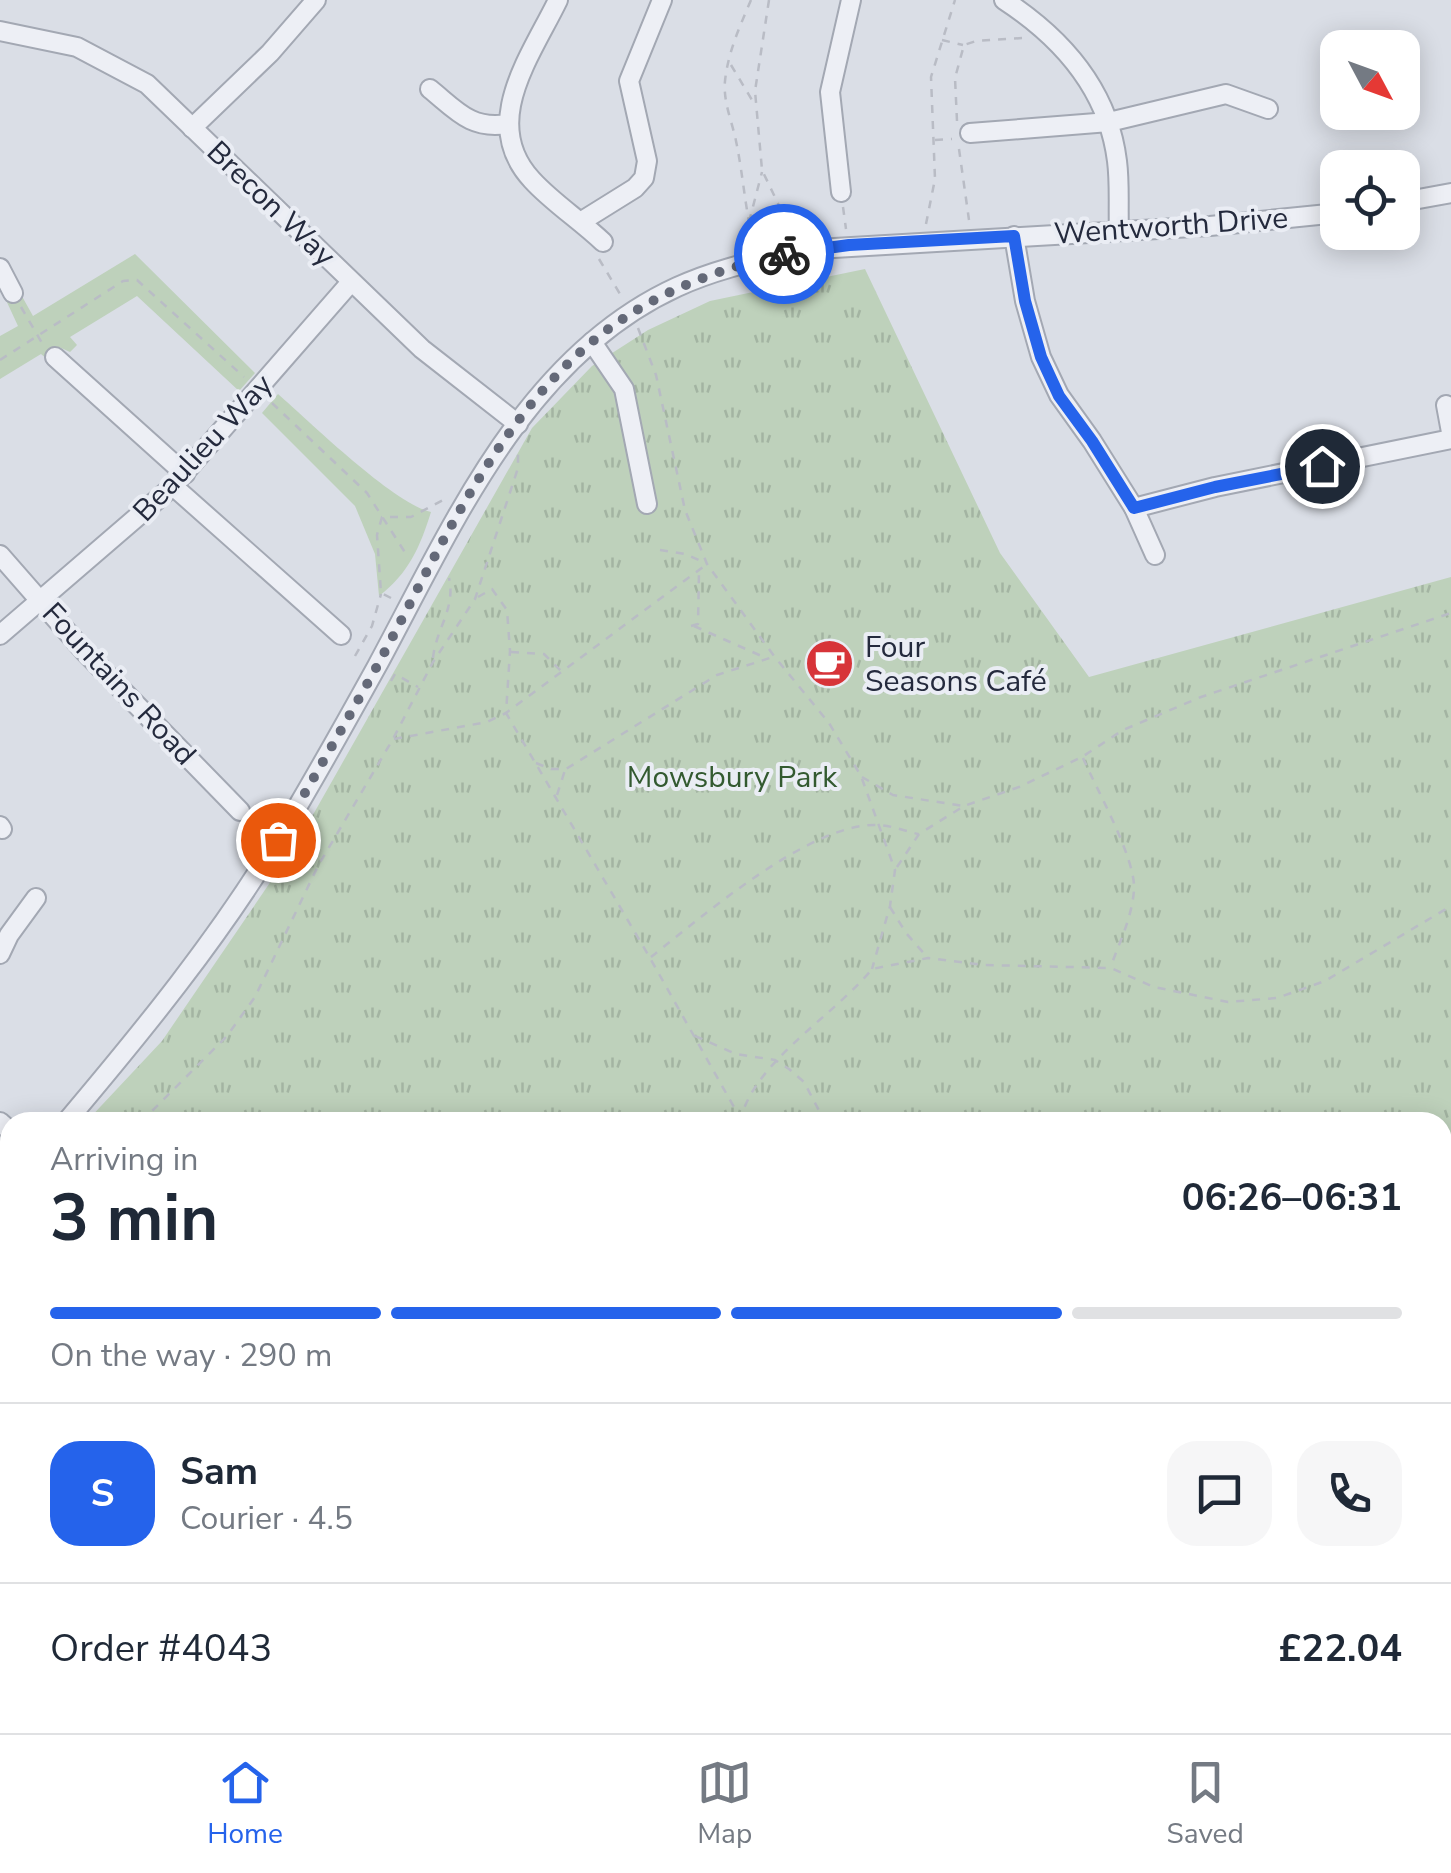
<!DOCTYPE html>
<meta charset="utf-8">
<style>
body{margin:0;font-family:"Nunito Sans",sans-serif;background:#f6f6f7;color:#1f2937;height:100vh;display:flex;flex-direction:column;font-size:38px;white-space:nowrap}
*{box-sizing:border-box;margin:0}
p{font-size:32px;color:#747a83}
.icon{flex:none;width:55px;height:55px;fill:none;stroke:currentColor;stroke-width:2;stroke-linecap:round;stroke-linejoin:round}
.map{position:relative;flex:1;overflow:hidden}
.details{position:absolute;left:0px;top:1112px;width:1452px;height:622px;display:flex;flex-direction:column;background:#fff;border-radius:30px 30px 0 0;box-shadow:0 5px 25px #0003}
.details>*{flex:none}
.needle{width:65px;rotate:131deg}
.tools{position:absolute;left:1320px;top:30px;display:grid;gap:20px}
.tools a{display:grid;place-items:center;width:100px;height:100px;border-radius:20px;background:#fff;box-shadow:0 5px 25px #0003;font-size:50px}
.pin{position:absolute;display:grid;place-items:center;width:85px;height:85px;color:#fff;margin:-42px;border:5px solid #fff;border-radius:50%;box-shadow:0 2px 10px #0007}
.courier{position:absolute;display:grid;place-items:center;width:100px;height:100px;margin:-50px;border:8px solid #2563eb;border-radius:50%;background:#fff;color:#222;box-shadow:0 2px 12px #0007}
.headline em{font-style:normal;font-weight:700}
.headline div{display:flex;flex-direction:column-reverse}
.headline{display:flex;align-items:center;justify-content:space-between;height:170px;padding:0 50px}
h1{font-size:65px;font-weight:700;line-height:75px}
.bar{display:grid;grid-template-columns:repeat(4,1fr);gap:15px 10px;align-content:center;height:120px;padding:0 50px}
.bar i{height:12px;border-radius:8px;background:#e0e1e3}
.bar .current{background:#2563eb}
.bar p{grid-column:span 4}
.line{display:flex;align-items:center;gap:25px;padding:0 50px;border-top:2px solid #e0e1e3}
.line div{flex:1}
.round{display:grid;place-items:center;flex:none;width:105px;height:105px;border-radius:30px;background:#f6f6f7}
.dock{display:flex;justify-content:space-around;align-items:center;height:140px;border-top:2px solid #e0e1e3;background:#fff;font-size:28px;color:#747a83}
.dock a{display:grid;justify-items:center;gap:5px}
.dock .current{color:#2563eb}
.map>svg:first-child{display:block}
</style>
<div class="map">
<svg width="1451" height="1733" viewBox="0 0 1451 1733">
<defs>
<pattern id="forest-crowns" width="20" height="18" patternUnits="userSpaceOnUse" patternTransform="scale(2.5)"><rect width="20" height="18" fill="#bed1bb"/><path d="M2 6a3 3 0 1 1 6 0M12 15a3 3 0 1 1 6 0" fill="none" stroke="#a3b4a2"/></pattern>
<pattern id="park-tufts" width="24" height="20" patternUnits="userSpaceOnUse" patternTransform="scale(2.5)"><rect width="24" height="20" fill="#bed1bb"/><path d="M3 7l-1-3M5 7V3M7 7l1-3M15 17l-1-3M17 17v-4M19 17l1-3" fill="none" stroke="#a3b4a2"/></pattern>
</defs>
<rect width="100%" height="100%" fill="#dadee6"/>
<g fill="#bed1bb">
<polygon points="135,254 255,373 239,391 137,296 70,337 77,345 70,352 59,347 47,359 41,354 0,379 0,336 18,326 5,298 19,291 33,316"/>
<path d="M278 394C311 423 393 503 431 512 420 547 409 573 379 596L375 554 355 506 262 413Z"/>
<polygon points="1451,1386 1451,1733 986,1733 994,1725 1442,1725 1442,1391"/>
</g>
<g fill="url(#forest-crowns)">
<polygon points="10,1654 10,1725 1075,1725 1072,1733 0,1733 0,1660"/>
<polygon points="1292,1725 1423,1725 1418,1733 1288,1733"/>
</g>
<g fill="url(#park-tufts)">
<polygon points="865,269 1000,553 1089,677 1451,577 1451,1234 1443,1239 1442,1122 86,1122 162,1041 297,843 532,428 592,366 648,330 710,301"/>
<polygon points="10,1202 10,1654 0,1660 0,1212"/>
</g>
<g fill="none" stroke-linecap="round" stroke-linejoin="round">
<g stroke="#92a6ca" stroke-width="5">
<polyline points="1442,1383 1451,1378"/>
<polyline points="968,1733 976,1725"/>
</g>
<defs>
<g id="minor">
<path d="M558 0C531 56 479 123 532 180 553 203 580 220 603 242"/>
<path d="M1004 0C1062 38 1108 89 1117 161 1120 184 1118 208 1119 231"/>
<polyline points="0,31 77,47 147,84 422,349 518,424"/>
<path d="M430 89C456 110 471 130 507 124"/>
<polyline points="192,128 270,53 316,0"/>
<polyline points="970,133 1109,122 1226,94 1268,109"/>
<polyline points="841,192 830,92 851,0"/>
<polyline points="1402,202 1451,193"/>
<polyline points="582,221 635,188 644,178 647,161 629,81 662,0"/>
<polyline points="1014,236 1025,301 1041,357 1059,395 1092,441 1134,508 1215,487 1451,439"/>
<polyline points="0,268 13,293"/>
<polyline points="592,342 624,389 647,504"/>
<polyline points="55,357 185,474"/>
<polyline points="1446,405 1451,432"/>
<polyline points="173,486 341,635"/>
<polyline points="1134,508 1155,555"/>
<polyline points="0,555 84,651 240,811"/>
<polyline points="0,635 173,486 351,282"/>
<polyline points="0,826 2,829"/>
<polyline points="0,954 9,935 36,898"/>
<polyline points="0,1122 10,1131"/>
<path d="M66 1122C142 1032 218 939 279 838 313 781 345 724 377 666 452 527 524 357 677 287 716 269 759 260 800 250L1210 226 1338 213"/>
<polyline points="0,1193 10,1183"/>
</g>
</defs>
<use href="#minor" stroke="#a3a8b3" stroke-width="22"/>
<g stroke="#b9bcc5" stroke-width="2.5" stroke-dasharray="8 8" stroke-linecap="butt">
<path d="M751 0C740 26 728 52 725 81 723 102 732 121 736 141 743 174 745 208 753 241"/>
<polyline points="769,0 755,91 762,170 793,235"/>
<polyline points="942,40 963,45"/>
<polyline points="731,65 755,105"/>
<polyline points="957,121 955,78 964,45 976,41 1023,38"/>
<polyline points="935,140 952,139"/>
<polyline points="959,149 969,220"/>
<polyline points="843,207 846,229"/>
<polyline points="749,222 762,172"/>
<polyline points="926,224 935,179 931,77 955,0"/>
<polyline points="599,259 623,299"/>
<polyline points="21,307 42,343"/>
<polyline points="638,328 656,375 685,510 707,564 774,656 829,723 861,776 895,870 890,906 872,969"/>
<polyline points="0,360 123,281 137,280 244,377"/>
<polyline points="272,403 367,493 406,554"/>
<polyline points="660,550 685,554 706,563"/>
<polyline points="478,597 492,589 507,610 510,651 506,713 650,958 739,1116"/>
<polyline points="391,598 381,593 377,535 382,517 411,517 447,498"/>
<polyline points="691,626 698,624 699,571"/>
<polyline points="694,626 766,658"/>
<polyline points="511,652 544,654 561,671"/>
<polyline points="355,656 372,626 381,594"/>
<path d="M433 658C436 629 456 608 449 578"/>
<polyline points="391,681 395,674 418,687"/>
<polyline points="394,739 487,722 506,713 707,564"/>
<path d="M1083 758C1097 790 1136 859 1134 890 1132 917 1120 941 1111 966"/>
<polyline points="536,763 551,769 566,769 717,675 773,657"/>
<polyline points="862,777 893,795 963,806"/>
<polyline points="557,795 565,770"/>
<polyline points="294,850 317,865"/>
<polyline points="897,867 919,834 964,806 1019,787 1082,757 1123,730 1201,697 1451,613"/>
<polyline points="890,907 906,933 927,957"/>
<path d="M651 957C703 916 812 821 879 825 892 826 906 831 918 834"/>
<polyline points="695,1036 736,1054 775,1060 789,1069 804,1082 825,1122"/>
<polyline points="141,1122 227,1036 255,997 318,866 393,739 433,662 475,599 518,468 518,453"/>
<path d="M740 1122C752 1063 834 1016 872 969L928 958 984 965 1111 968 1154 987 1228 1002 1277 998 1325 981 1451 906"/>
<polyline points="0,1256 10,1245"/>
<polyline points="0,1292 10,1293"/>
<polyline points="1442,1369 1451,1365"/>
<polyline points="276,1725 284,1733"/>
<polyline points="33,1733 61,1725"/>
<polyline points="444,1733 454,1725"/>
<polyline points="788,1733 799,1725"/>
</g>
<use href="#minor" stroke="#edeff5" stroke-width="18"/>
</g>
<g fill="none" stroke-linecap="round" stroke-linejoin="round">
<path stroke="#646978" stroke-width="10" stroke-dasharray="0 18" d="M278 840C311 782 344 726 376 668 437 556 492 425 593 341 649 295 713 270 784 254"/>
<polyline stroke="#2563eb" stroke-width="12" points="784,254 849,245 1014,236 1025,301 1041,357 1059,396 1092,441 1134,508 1215,487 1322,466"/>
</g>
<defs>
<symbol id="cafe-disc" viewBox="-11 -11 22 22"><circle r="9.5" fill="#d73439" stroke="#eaedf4"/><path d="M-5.5-4.5H6V0H3Q3 3.5 0 3.5H-2.5Q-5.5 3.5-5.5 0ZM3-3.2v2h1.7v-2ZM-6 4.5H4V6H-6Z" fill="#fff"/></symbol>
</defs>
<g fill-rule="evenodd">
<use href="#cafe-disc" x="802" y="636" width="55" height="55"/>
</g>
<g text-anchor="middle" dominant-baseline="central" stroke-width="8" stroke-linejoin="round" paint-order="stroke">
<g font-size="30" fill="#242a3d" stroke="#eaedf4">
<text transform="translate(271 204) rotate(44)">Brecon Way</text>
<text transform="translate(1171 226) rotate(-4)">Wentworth Drive</text>
<text transform="translate(203 448) rotate(-47)">Beaulieu Way</text>
<text transform="translate(119 684) rotate(47)">Fountains Road</text>
</g>
<g font-size="30" fill="#242a3d" stroke="#eaedf4" text-anchor="start">
<text x="865" y="647">Four<tspan x="865" dy="34">Seasons Café</tspan></text>
</g>
<g font-size="30" fill="#335a30" stroke="#eaedf4">
<text x="732" y="777">Mowsbury Park</text>
</g>
</g>
</svg>
<div class="tools">
<a><svg class="needle" viewBox="-14 -14 28 28"><path d="M0-13l5 13h-10z" fill="#e53935"/><path d="M0 13l5-13h-10z" fill="#747a83"/></svg></a>
<a><svg class="icon" aria-label="locate" viewBox="0 0 24 24"><circle cx="12" cy="12" r="6"/><path d="M12 2v4M12 18v4M2 12h4M18 12h4"/></svg></a>
</div>
<div class="pin" style="left:278px;top:840px;background:#ea580c"><svg class="icon" aria-label="bag" viewBox="0 0 24 24"><path d="M5 8h14l-1 12H6zM9 8a3 3 0 0 1 6 0"/></svg></div>
<div class="pin" style="left:1322px;top:466px;background:#1f2937"><svg class="icon" aria-label="home" viewBox="0 0 24 24"><path d="M3 11l9-7 9 7M6 9v11h12V9"/></svg></div>
<div class="courier" style="left:784px;top:254px"><svg class="icon" aria-label="bike" viewBox="0 0 24 24"><circle cx="6" cy="16" r="4"/><circle cx="18" cy="16" r="4"/><path d="M6 16l4-8h5l3 8M10 8l3 8H6M13 5h3"/></svg></div>
<section class="details">
<div class="headline"><div><h1>3 min</h1><p>Arriving in</p></div><em>06:26–06:31</em></div>
<div class="bar"><i class="current"></i><i class="current"></i><i class="current"></i><i></i><p>On the way · 290 m</p></div>
<div class="line" style="height:180px"><b class="round" style="background:#2563eb;color:#fff">S</b><div><b>Sam</b><p>Courier · 4.5</p></div><a class="round"><svg class="icon" aria-label="chat" viewBox="0 0 24 24"><path d="M4 5h16v11H9l-5 4z"/></svg></a><a class="round"><svg class="icon" aria-label="phone" viewBox="0 0 24 24"><path d="M5 4h4l2 5-3 2q2 4 5 5l2-3 5 2v4C11 20 4 13 5 4z"/></svg></a></div>
<div class="line" style="height:130px"><div>Order #4043</div><b>£22.04</b></div>
</section>
</div>
<nav class="dock">
<a class="current"><svg class="icon" aria-label="home" viewBox="0 0 24 24"><path d="M3 11l9-7 9 7M6 9v11h12V9"/></svg>Home</a>
<a><svg class="icon" aria-label="map" viewBox="0 0 24 24"><path d="M3 6l6-2 6 2 6-2v14l-6 2-6-2-6 2zM9 4v14M15 6v14"/></svg>Map</a>
<a><svg class="icon" aria-label="saved" viewBox="0 0 24 24"><path d="M7 4h10v16l-5-4-5 4z"/></svg>Saved</a>
</nav>
